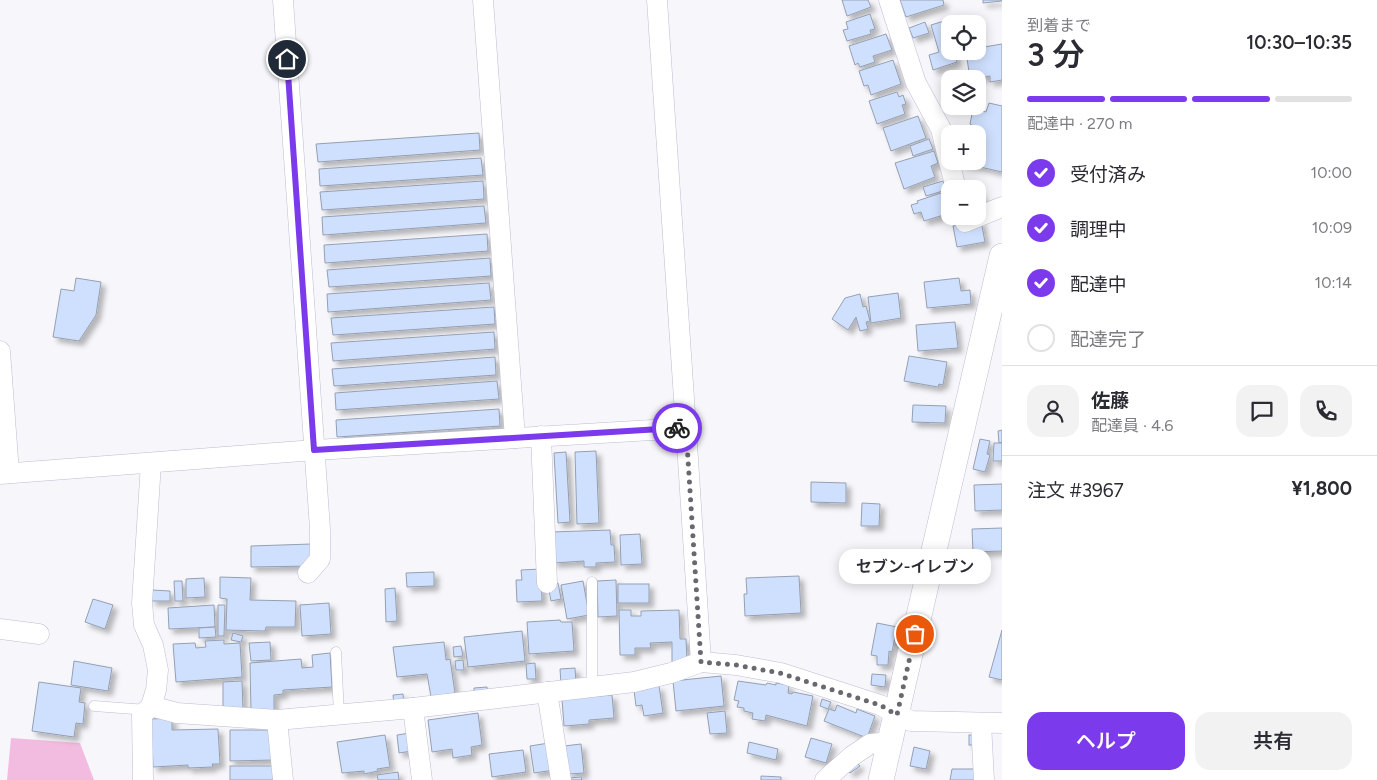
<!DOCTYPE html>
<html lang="ja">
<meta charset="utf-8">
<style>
body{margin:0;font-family:Figtree,"Noto Sans JP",sans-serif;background:#f2f2f3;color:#2b2b33;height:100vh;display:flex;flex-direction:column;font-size:19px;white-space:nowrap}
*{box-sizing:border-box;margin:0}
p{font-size:16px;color:#7c7c81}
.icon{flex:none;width:28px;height:28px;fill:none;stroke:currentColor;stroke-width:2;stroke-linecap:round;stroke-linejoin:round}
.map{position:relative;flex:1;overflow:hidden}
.side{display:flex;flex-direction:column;background:#fff;width:375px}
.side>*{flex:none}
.fabs{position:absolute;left:941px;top:15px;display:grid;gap:10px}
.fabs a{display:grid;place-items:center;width:45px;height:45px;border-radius:10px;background:#fff;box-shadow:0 2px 12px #0003;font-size:25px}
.pin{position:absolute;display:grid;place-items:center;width:42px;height:42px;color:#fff;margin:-21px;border:2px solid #fff;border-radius:50%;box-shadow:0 1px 5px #0007}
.courier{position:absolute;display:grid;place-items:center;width:50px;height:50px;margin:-25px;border:4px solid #7c3aed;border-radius:50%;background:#fff;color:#222;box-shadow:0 1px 6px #0007}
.bubble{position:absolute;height:35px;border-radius:15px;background:#fff;box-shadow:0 2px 12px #0003;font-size:16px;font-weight:600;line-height:35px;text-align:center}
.head em{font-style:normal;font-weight:600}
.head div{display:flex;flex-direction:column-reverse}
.head{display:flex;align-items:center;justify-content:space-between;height:85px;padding:0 25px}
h1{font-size:32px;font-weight:600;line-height:38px}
.bar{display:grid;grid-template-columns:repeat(4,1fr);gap:8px 5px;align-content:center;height:60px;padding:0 25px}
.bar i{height:6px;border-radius:4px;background:#e1e1e2}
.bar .active{background:#7c3aed}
.bar p{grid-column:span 4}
.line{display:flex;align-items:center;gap:12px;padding:0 25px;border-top:1px solid #e1e1e2}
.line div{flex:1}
.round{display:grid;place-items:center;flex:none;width:52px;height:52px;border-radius:15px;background:#f2f2f3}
ol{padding:0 25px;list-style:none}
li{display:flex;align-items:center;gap:15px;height:55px}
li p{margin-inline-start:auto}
li .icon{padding:5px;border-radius:50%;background:#7c3aed;color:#fff;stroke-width:4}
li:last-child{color:#7c7c81}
li i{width:28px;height:28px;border:2px solid #e1e1e2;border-radius:50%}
.button{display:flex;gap:10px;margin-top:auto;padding:10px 25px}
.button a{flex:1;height:58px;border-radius:15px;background:#7c3aed;color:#fff;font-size:20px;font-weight:600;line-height:58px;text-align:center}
.button a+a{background:#f2f2f3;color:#2b2b33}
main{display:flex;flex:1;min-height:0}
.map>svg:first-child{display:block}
</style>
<main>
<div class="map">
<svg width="1002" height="780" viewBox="0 0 1002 780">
<defs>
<filter id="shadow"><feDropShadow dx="4.5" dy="4.5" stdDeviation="2.5" flood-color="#0004"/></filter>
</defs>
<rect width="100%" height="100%" fill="#f7f7fb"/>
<polygon fill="#f2bbe0" points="11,738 80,743 94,780 7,780"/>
<g fill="#cfe0fe" stroke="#959fb2" filter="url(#shadow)">
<polygon points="842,0 868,0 871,7 847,16"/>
<polygon points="900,0 943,0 944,5 906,17"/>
<polygon points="983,0 1002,0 1002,1 983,3"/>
<polygon points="870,14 875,29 870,30 871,34 847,41 843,30 848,29 846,22"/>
<polygon points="944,21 950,40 950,51 954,51 957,62 933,70 929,55 939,52 931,25"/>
<polygon points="925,22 929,33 913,38 909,28"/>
<polygon points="886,34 892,50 873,56 875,62 860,67 858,63 855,65 849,46"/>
<polygon points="1002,44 1002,80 990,82 990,76 970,79 966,51 978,51 978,48"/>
<polygon points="893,60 901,84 871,95 868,85 864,86 859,71"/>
<polygon points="897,92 899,97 903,95 906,104 902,105 905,114 877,124 869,101"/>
<polygon points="989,103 1002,106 1002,172 963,163 964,161 978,161 978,134 970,134 972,125 970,124 973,109 986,112"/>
<polygon points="918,116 926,138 891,151 883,128"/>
<polygon points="479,133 480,150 318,162 316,144"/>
<polygon points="929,139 933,149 913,156 910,146"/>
<polygon points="934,151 938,163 931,166 935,177 904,189 895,163"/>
<polygon points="481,158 483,175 320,186 319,169"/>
<polygon points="483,181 484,199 322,210 320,192"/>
<polygon points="943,181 946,190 926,196 923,187"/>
<polygon points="944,192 950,213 924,221 921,212 914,214 911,205 918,203 917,201"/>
<polygon points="980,192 985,209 978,211 978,193"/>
<polygon points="484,206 486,223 323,235 322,217"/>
<polygon points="981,221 985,242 957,247 953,226"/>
<polygon points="487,234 488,251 325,263 324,245"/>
<polygon points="490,258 491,276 329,287 327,270"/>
<polygon points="76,278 101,282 96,315 79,341 53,337 61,289 74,291"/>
<polygon points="959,278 961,291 970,290 971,304 927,308 924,282"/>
<polygon points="489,283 491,300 328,312 327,294"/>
<polygon points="898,293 901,318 871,323 868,297"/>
<polygon points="860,294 863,307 866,306 870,321 866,322 868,329 860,331 856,317 848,330 832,319 845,298"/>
<polygon points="494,307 495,324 333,335 331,318"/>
<polygon points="955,322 958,348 918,351 916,325"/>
<polygon points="494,332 495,349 333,361 331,343"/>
<polygon points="909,356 947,362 943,385 939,384 938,387 904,381"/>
<polygon points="495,357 496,375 334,386 332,369"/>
<polygon points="497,381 499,399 336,410 335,393"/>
<polygon points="913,405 946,406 945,423 912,422"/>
<polygon points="499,409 500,426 337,437 336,420"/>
<polygon points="1002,430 1002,442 999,443 998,431"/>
<polygon points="980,439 990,441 987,454 990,455 985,472 973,469"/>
<polygon points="994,443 1002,443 1002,461 993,461"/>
<polygon points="596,451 599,523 577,524 575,452"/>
<polygon points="566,452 570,522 558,523 554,453"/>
<polygon points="811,482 846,483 846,503 811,502"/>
<polygon points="1002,484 1002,510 975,511 974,485"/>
<polygon points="862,503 880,504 879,526 861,526"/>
<polygon points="1002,528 1002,551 973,552 972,529"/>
<polygon points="610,530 611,545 614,545 615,562 596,563 596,567 584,567 584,561 553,563 552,532"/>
<polygon points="640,534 642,564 621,565 620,535"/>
<polygon points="311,544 312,566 251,567 251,546"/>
<polygon points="541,569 542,601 517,602 516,580 522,580 521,570"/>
<polygon points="434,572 434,586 407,587 406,573"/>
<polygon points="799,576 801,613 745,616 744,594 747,594 746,578"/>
<polygon points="220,577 251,578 250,600 296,601 295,627 266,627 265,631 226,630 227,599 220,598"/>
<polygon points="204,578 205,597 186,598 186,579"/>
<polygon points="616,580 617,616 598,617 597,581"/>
<polygon points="174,581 182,581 183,601 175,601"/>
<polygon points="583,581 589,615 567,619 561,585"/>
<polygon points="558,583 561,599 551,601 548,585"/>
<rect x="618" y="584" width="31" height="19"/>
<polygon points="395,588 397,621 386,622 385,589"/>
<polygon points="152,590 170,591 170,601 151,601"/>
<polygon points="93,599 113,605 105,629 85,622"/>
<polygon points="329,603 331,634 302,636 300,605"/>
<polygon points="214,605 215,627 169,629 168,608"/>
<polygon points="218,605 225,605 224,636 218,636"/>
<polygon points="619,610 631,610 631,616 641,616 641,611 679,610 680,639 686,639 687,662 672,662 672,642 650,643 651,648 635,648 635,655 620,655"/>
<polygon points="560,620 561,622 572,622 574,651 529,654 527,622"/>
<polygon points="877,623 897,627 892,652 889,651 888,665 877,665 877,656 871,655"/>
<polygon points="215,627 216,637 199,638 199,628"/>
<polygon points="1002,630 1002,680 989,677"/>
<polygon points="522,631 525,661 468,667 464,637"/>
<polygon points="233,633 243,636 241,642 231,640"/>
<polygon points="224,640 224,644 240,643 242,677 176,682 173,644 195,643 196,648 206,647 205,641"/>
<polygon points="270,642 271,660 251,661 249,643"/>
<polygon points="444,642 446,660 450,659 455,693 431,697 427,674 397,677 393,647"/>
<polygon points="461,646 463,656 454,657 453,647"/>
<polygon points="330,653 332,687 283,690 283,694 274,695 274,713 251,713 250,663 301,659 302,668 313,667 312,655"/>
<polygon points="463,660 464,670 456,670 455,661"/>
<polygon points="74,661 112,668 108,691 71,685"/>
<polygon points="535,663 536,679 527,679 526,664"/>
<polygon points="575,668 576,683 561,684 560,669"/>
<polygon points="872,674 886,675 885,687 871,685"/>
<polygon points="721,676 724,706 676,711 673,681"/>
<polygon points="242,681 243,711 223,712 223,682"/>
<polygon points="738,681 766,685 767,683 776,685 776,683 789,685 788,693 792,694 793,692 813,696 807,726 766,715 765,721 752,719 753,713 744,711 744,708 737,707 739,701 734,700"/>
<polygon points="39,682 81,688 79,702 85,703 83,724 76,723 74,737 32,731"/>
<polygon points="659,686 663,713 644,716 642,705 636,706 634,690"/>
<polygon points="487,687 488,694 474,695 474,688"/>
<polygon points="403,694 404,704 394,705 393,695"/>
<polygon points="612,695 614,718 589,720 589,724 564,726 562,699"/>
<polygon points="822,699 831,702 828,709 820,706"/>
<polygon points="837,705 856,713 857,709 875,716 867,738 824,721 829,709 835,711"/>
<polygon points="725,711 727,733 710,734 707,713"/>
<polygon points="478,713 482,745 471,747 472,755 453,758 452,749 432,752 428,720"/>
<polygon points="172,718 172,730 218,729 220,764 212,764 213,767 188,768 188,765 153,767 151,719"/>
<polygon points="230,730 273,730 274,760 230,761"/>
<polygon points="410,733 412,751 399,753 397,735"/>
<polygon points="385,735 390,767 377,769 378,771 364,774 364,771 342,773 337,742"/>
<rect x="969" y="735" width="6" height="10"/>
<polygon points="811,738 832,744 826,763 805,757"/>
<polygon points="749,742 778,749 776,760 747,753"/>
<polygon points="549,743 554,770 534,773 530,746"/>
<polygon points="581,744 584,773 568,774 564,746"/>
<polygon points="914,747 930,751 926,769 910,766"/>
<polygon points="523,750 526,772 492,777 489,754"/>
<polygon points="856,762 860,766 850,773 847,769"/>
<rect x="230" y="766" width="43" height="14"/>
<polygon points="952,769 978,769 979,780 950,780"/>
<polygon points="398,772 399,780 378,780 377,775"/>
<polygon points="761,776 781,777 781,780 761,780"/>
<polygon points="581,777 582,780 568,780 568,778"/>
</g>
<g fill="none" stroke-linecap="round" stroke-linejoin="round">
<defs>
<g id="service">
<polyline points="592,582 592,687"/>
<polyline points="336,652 339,715"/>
<polyline points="94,706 147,710"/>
</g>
<g id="minor">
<polyline points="283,0 320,529 320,559 308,573"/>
<polyline points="483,0 515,438"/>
<polyline points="657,0 686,428"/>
<polyline points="889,0 916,83 941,129 956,189"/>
<polyline points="964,216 965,222 1002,207"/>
<polyline points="0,351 9,473"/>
<polyline points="541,436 547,583"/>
<polyline points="0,474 315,450 686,428 701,662"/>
<polyline points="0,629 39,634"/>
<polyline points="547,692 561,780"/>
<polyline points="151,706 177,713 277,720 413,708 634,682 671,673 701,662 736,665 781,673 880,705 911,721 1002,723"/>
<polyline points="413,708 422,780"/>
<polyline points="277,720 283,780"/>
<polyline points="981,723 984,780"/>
<polyline points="143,780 142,715 151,706 156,690 158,670 153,645 144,625 142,603 151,463"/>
<polyline points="825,780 852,756 870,744 890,742"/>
</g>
<polyline id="tertiary" points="881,780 1002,256"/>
</defs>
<use href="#service" stroke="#bdbcd2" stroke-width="11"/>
<use href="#minor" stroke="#bdbcd2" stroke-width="21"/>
<use href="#tertiary" stroke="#bdbcd2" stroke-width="26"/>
<use href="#service" stroke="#fff" stroke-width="10"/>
<use href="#minor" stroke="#fff" stroke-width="20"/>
<use href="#tertiary" stroke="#fff" stroke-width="25"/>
</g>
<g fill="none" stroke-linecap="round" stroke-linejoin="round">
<polyline stroke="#68686f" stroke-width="5" stroke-dasharray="0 9" points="677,428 686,428 701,662 736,665 780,673 880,705 897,715 915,634"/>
<polyline stroke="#7c3aed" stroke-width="6" points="287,59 314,450 677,428"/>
</g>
</svg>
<div class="fabs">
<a><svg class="icon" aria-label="locate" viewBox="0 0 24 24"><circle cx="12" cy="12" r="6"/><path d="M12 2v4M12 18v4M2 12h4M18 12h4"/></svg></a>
<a><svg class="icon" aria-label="layers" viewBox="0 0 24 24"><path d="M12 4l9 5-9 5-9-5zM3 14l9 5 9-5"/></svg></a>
<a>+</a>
<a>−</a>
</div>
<div class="pin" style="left:915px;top:634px;background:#ea580c"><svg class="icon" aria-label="bag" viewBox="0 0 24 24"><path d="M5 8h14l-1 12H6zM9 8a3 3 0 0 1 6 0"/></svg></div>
<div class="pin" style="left:287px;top:59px;background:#1f2937"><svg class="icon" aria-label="home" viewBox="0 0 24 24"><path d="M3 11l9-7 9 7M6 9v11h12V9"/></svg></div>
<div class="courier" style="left:677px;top:428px"><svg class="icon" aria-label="bike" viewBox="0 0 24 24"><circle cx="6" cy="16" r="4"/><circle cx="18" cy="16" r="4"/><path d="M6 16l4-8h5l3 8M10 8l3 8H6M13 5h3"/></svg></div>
<div class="bubble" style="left:839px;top:549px;width:152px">セブン-イレブン</div>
</div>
<section class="side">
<div class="head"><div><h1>3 分</h1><p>到着まで</p></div><em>10:30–10:35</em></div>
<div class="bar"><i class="active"></i><i class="active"></i><i class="active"></i><i></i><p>配達中 · 270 m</p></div>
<ol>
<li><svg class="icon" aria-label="check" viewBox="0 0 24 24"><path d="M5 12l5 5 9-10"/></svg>受付済み<p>10:00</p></li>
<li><svg class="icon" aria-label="check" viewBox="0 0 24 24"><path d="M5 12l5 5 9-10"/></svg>調理中<p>10:09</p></li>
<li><svg class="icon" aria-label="check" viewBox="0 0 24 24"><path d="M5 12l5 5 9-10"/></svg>配達中<p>10:14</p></li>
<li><i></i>配達完了</li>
</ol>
<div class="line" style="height:90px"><a class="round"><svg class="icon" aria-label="person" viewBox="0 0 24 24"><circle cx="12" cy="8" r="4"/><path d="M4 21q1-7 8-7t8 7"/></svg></a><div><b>佐藤</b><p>配達員 · 4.6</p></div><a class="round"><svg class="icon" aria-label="chat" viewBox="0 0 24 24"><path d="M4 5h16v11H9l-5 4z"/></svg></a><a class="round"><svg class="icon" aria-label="phone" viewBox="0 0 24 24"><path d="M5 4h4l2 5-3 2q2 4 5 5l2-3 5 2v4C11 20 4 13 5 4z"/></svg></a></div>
<div class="line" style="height:65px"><div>注文 #3967</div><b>¥1,800</b></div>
<div class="button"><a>ヘルプ</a><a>共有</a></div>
</section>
</main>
